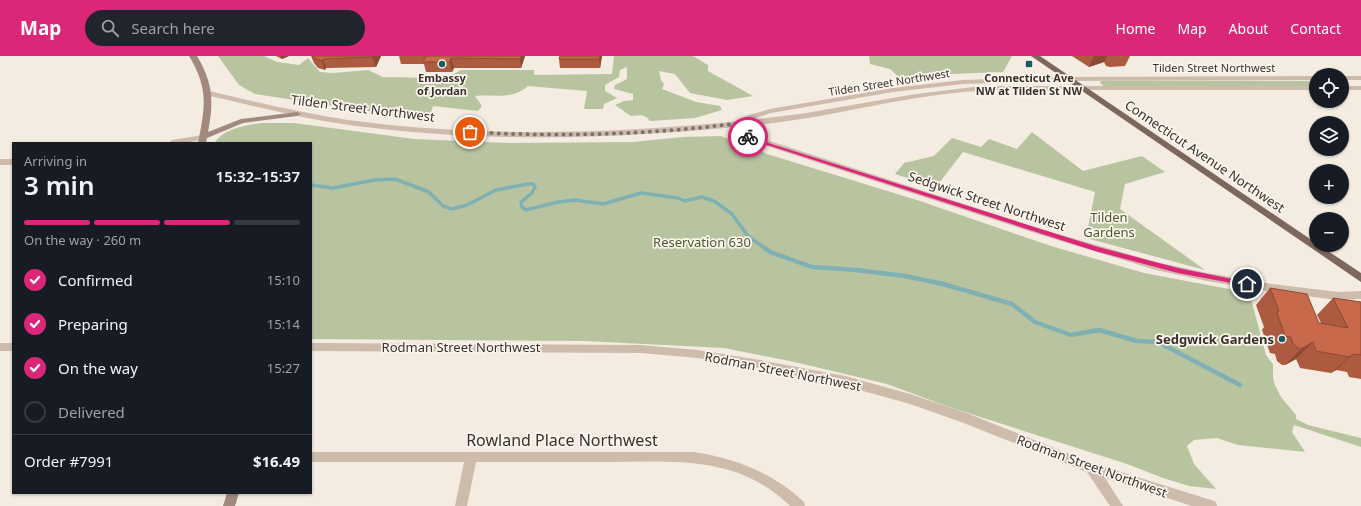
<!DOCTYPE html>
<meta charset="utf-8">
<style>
body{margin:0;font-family:"Noto Sans",sans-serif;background:#20242c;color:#f1f3f6;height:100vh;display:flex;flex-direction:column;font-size:15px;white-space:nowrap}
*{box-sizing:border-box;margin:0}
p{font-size:13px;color:#9ea1a6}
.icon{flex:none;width:22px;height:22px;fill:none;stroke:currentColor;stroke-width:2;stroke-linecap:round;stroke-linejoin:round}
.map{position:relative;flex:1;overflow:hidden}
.panel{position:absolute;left:12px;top:86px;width:300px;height:352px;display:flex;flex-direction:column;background:#171b24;border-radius:0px;box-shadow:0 1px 3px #0004}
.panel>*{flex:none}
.controls{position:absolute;left:1309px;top:12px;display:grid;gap:8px}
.controls a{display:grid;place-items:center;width:40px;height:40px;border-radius:50%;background:#171b24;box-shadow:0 1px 3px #0004;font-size:20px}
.pin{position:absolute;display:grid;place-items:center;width:34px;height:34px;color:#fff;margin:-17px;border:2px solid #fff;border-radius:50%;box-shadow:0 1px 4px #0007}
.courier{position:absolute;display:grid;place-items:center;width:40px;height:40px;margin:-20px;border:3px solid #db2777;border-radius:50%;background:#fff;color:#222;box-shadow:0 1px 5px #0007}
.summary em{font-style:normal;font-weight:600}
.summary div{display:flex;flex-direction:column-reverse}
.summary{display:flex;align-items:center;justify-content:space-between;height:68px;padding:0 12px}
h1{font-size:26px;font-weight:600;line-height:30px}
.bar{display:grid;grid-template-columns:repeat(4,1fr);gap:6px 4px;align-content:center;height:48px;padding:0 12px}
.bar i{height:5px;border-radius:3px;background:#363941}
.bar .selected{background:#db2777}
.bar p{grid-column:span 4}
.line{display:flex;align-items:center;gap:10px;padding:0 12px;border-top:1px solid #363941}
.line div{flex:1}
ol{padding:0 12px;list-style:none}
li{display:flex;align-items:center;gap:12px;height:44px}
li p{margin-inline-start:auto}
li .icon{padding:4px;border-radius:50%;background:#db2777;color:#fff;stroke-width:4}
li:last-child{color:#9ea1a6}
li i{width:22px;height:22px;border:2px solid #363941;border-radius:50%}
header{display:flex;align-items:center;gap:24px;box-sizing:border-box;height:56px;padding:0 20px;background:#db2777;color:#fff}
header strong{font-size:19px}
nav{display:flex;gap:22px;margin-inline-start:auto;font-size:14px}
.search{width:280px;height:36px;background:#20242c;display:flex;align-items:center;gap:10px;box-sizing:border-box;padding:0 14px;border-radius:22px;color:#9ea1a6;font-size:15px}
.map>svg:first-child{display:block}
</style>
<header>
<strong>Map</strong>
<div class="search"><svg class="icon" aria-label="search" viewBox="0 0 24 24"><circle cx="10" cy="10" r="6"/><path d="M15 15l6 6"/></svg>Search here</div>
<nav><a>Home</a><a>Map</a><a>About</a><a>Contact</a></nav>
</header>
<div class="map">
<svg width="1361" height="450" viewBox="0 0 1361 450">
<rect width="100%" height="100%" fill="#f4ebe1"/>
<g fill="#b8c4a0">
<path d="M218 0H264L277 6 299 9 308 2 320 16 333 17 368 14 383 21 442 22 450 20 461 14H534V19L612 18 614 0H693L708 9V15L753 40 727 44 690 37 675 18 659 15 661 24 664 28 662 33 696 46 720 50 722 54 695 62 650 65C645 58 639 59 631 60L615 49 624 45 633 44V38L614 33 615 29 627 23V11L620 14 619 21 605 29V35L617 42 604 48 603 53H584L587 35 528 30C512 44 495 38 475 40L482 50 478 55 433 50 430 60 373 56 255 38 239 29Z"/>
<polygon points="869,0 1012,0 1003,16 951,18 903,25 890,13 870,8"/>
<polygon points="1101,25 1316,25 1316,31 1104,30 1100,27"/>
<path d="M261 67H294L414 83 509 87 633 86 683 81 721 80 767 98 920 145 1051 190 1144 217 1234 234 1235 236 1250 239 1266 299 1273 308V322L1275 329 1281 341 1296 359V363L1308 369 1361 382V391L1294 369 1292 376 1305 396 1238 389 1217 382 1194 384 1187 390 1194 408 1216 433 1189 430 1163 422 1127 408 949 351 887 328 799 307 724 292 584 285 311 283V87H215C222 73 247 69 261 67Z"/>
<polygon points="1032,76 1083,115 1142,100 1165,116 1125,128 1120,153 1205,214 1086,182 1095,136 963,96 936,131 895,118 904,107 934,100 952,82 981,91 989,83 1017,93"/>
</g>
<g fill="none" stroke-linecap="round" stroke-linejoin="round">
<polyline stroke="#7fb0b2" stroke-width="3.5" points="311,129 333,132 374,124 395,123 429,136 443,150 452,153 467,149 496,134 528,128 533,128 535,131 532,137 521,146 522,151 526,154 558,146 575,144 603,148 641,137 678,142 685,145 702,141 714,145 732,158 748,180 766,193"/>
<polyline stroke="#7fb0b2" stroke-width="4.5" points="765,192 770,196 812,211 856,214 905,220 943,228 1012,248 1035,266 1071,279 1099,274 1137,285 1158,286 1240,329"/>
<g fill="#cdbbac" fill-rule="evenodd">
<polygon points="729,66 735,66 742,74 751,79 1044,174 1156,206 1207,217 1272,228 1338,236 1361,235 1361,243 1338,244 1272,236 1207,225 1156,214 1038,178 745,83 736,78 728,68"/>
<polygon points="203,79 206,79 207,81 206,83 185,87 168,87 172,84"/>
<rect x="0" y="103" width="13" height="6"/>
<rect x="0" y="287" width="13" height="8"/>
<polygon points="311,287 640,289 698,294 760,304 845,320 910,338 969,358 1092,407 1211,444 1216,446 1217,450 1192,450 1105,422 1123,450 1110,450 1087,416 961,366 910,348 845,330 760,312 698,302 640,297 311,295"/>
<path d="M311 396H694C736 403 772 416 804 446L805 450H790C737 398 672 406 604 406 561 406 519 406 476 406L467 450H455L464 406H311Z"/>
</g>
<g fill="#cdbbac" fill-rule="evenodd">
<path d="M1316 20V24L1044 25 963 28 893 36 771 57 750 64 800 58 916 38 981 30H1316V34C1247 34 1178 34 1108 34 1060 34 1011 32 963 36 899 42 837 59 774 67 633 83 490 88 349 69 301 62 254 50 206 39L205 37 209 35C255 46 301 57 348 64 481 82 616 78 749 64L745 62 746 60 770 53 893 32 963 24 1044 21Z"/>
<rect x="1342" y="20" width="19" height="4"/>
<rect x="1342" y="30" width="19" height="4"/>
</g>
<g fill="#a18a7d" fill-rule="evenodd">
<path d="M189 0H197C213 27 214 45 208 76L241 63 297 56 301 58 297 60 243 67 207 82 206 87H198C205 51 209 33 189 0Z"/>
<polygon points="227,437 239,437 235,450 223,450"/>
</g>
<polygon fill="#7d675c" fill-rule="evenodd" points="1031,0 1040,0 1316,187 1316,189 1319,189 1361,217 1361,226"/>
</g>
<g fill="#ac5a40">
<polygon points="276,0 289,0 282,3"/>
<polygon points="311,0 381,0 376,11 326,12 325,14 318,12 314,7"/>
<polygon points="399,0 525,0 521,12 454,12 452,16 426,16 424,8 401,8"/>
<polygon points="602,0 600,12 560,12 559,3"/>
<polygon points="1072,0 1130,0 1125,10 1110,11 1106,10 1104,6 1089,11"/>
<polygon points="1270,232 1319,267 1321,267 1317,259 1333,242 1361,246 1361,323 1349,321 1347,316 1336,314 1331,317 1300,312 1296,303 1285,309 1282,309 1277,305 1275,298 1270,297 1262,274 1264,271 1256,249"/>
</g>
<g fill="#8c4a34">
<polygon points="280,0 289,0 282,3"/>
<polygon points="373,0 381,0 376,11 372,1"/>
<polygon points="521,0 525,0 521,12 520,3"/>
<polygon points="600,0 602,0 600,12 599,3"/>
<polygon points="1094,0 1107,0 1104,6 1089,11"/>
<polygon points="451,2 454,12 452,16 450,6"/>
<polygon points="323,3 326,12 325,14 322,5"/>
<polygon points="1313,286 1296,303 1285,309 1301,293"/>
<polygon points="1353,298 1336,314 1331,317 1349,301"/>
</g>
<g fill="#c8694b" stroke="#8c4a34">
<polygon points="312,0 373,0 372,1 323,3 322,5 314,2"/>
<polygon points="426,0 521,0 520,3 451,2 450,6 423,6"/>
<polygon points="560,0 600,0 599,3 559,3"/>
<polygon points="1270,232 1307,238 1319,267 1348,272 1333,242 1361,246 1361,299 1353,298 1349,301 1316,295 1313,286 1301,293 1298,292 1293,288 1291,281 1285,280 1277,257 1279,255"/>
</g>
<polygon fill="#db2777" points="746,80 1098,191 1178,212 1247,226 1250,228 1247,230 1178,217 1095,195 746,82"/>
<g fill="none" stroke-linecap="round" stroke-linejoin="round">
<path stroke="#7c716b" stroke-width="4" stroke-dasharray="0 7.2" d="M470 76C557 81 645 79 732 68L739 76 748 81"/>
</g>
<g fill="#1f5a5e" stroke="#fbf5ee" stroke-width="1.5">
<circle cx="442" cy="8" r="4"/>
<rect x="1025" y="4" width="8" height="8" rx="2"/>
<circle cx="1282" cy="283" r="4"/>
</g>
<g text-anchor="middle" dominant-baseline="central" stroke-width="3.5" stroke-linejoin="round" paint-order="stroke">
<g font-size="11" fill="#3b302b" stroke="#fbf5ee">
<text x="1214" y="11">Tilden Street Northwest</text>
<text transform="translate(889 26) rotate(-9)">Tilden Street Northwest</text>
</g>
<g font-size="11" font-weight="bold" fill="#3b302b" stroke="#fbf5ee">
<text x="442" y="21">Embassy<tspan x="442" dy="13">of Jordan</tspan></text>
<text x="1029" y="21">Connecticut Ave<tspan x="1029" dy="13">NW at Tilden St NW</tspan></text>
</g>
<g font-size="13" fill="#3b302b" stroke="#fbf5ee">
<text transform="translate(363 52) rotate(7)">Tilden Street Northwest</text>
<text transform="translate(1205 100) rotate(34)">Connecticut Avenue Northwest</text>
<text transform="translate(987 145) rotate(18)">Sedgwick Street Northwest</text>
<text x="461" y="291">Rodman Street Northwest</text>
<text transform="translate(783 315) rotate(11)">Rodman Street Northwest</text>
<text transform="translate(1092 410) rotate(20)">Rodman Street Northwest</text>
</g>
<g font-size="13" fill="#4a5a2e" stroke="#fbf5ee">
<text x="1109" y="161">Tilden<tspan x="1109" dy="15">Gardens</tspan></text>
<text x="702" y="186">Reservation 630</text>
</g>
<g font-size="13" font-weight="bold" fill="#3b302b" stroke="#fbf5ee" text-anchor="end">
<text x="1274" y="283">Sedgwick Gardens</text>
</g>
<g font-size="16" fill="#3b302b" stroke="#fbf5ee">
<text x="562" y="384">Rowland Place Northwest</text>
</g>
</g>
</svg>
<div class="controls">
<a><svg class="icon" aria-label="locate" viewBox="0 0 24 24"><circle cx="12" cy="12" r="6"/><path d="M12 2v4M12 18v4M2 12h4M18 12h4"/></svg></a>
<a><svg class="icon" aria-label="layers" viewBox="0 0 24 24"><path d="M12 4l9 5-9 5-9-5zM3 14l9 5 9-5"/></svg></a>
<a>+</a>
<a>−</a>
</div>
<div class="pin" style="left:470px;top:76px;background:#ea580c"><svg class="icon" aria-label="bag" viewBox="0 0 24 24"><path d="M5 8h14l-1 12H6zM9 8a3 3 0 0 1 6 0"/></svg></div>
<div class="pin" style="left:1247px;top:228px;background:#1f2937"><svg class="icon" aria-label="home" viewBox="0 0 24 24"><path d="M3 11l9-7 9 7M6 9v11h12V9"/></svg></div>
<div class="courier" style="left:748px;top:81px"><svg class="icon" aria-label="bike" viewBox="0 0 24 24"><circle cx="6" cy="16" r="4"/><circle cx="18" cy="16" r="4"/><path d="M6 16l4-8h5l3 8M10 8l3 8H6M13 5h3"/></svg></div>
<section class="panel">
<div class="summary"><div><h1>3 min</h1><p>Arriving in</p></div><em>15:32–15:37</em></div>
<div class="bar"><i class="selected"></i><i class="selected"></i><i class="selected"></i><i></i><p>On the way · 260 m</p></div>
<ol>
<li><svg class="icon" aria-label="check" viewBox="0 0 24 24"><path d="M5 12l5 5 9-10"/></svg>Confirmed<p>15:10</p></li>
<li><svg class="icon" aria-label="check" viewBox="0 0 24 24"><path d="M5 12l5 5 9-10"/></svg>Preparing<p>15:14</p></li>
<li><svg class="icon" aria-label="check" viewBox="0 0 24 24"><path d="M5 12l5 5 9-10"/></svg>On the way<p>15:27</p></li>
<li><i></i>Delivered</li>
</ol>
<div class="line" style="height:52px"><div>Order #7991</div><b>$16.49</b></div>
</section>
</div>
